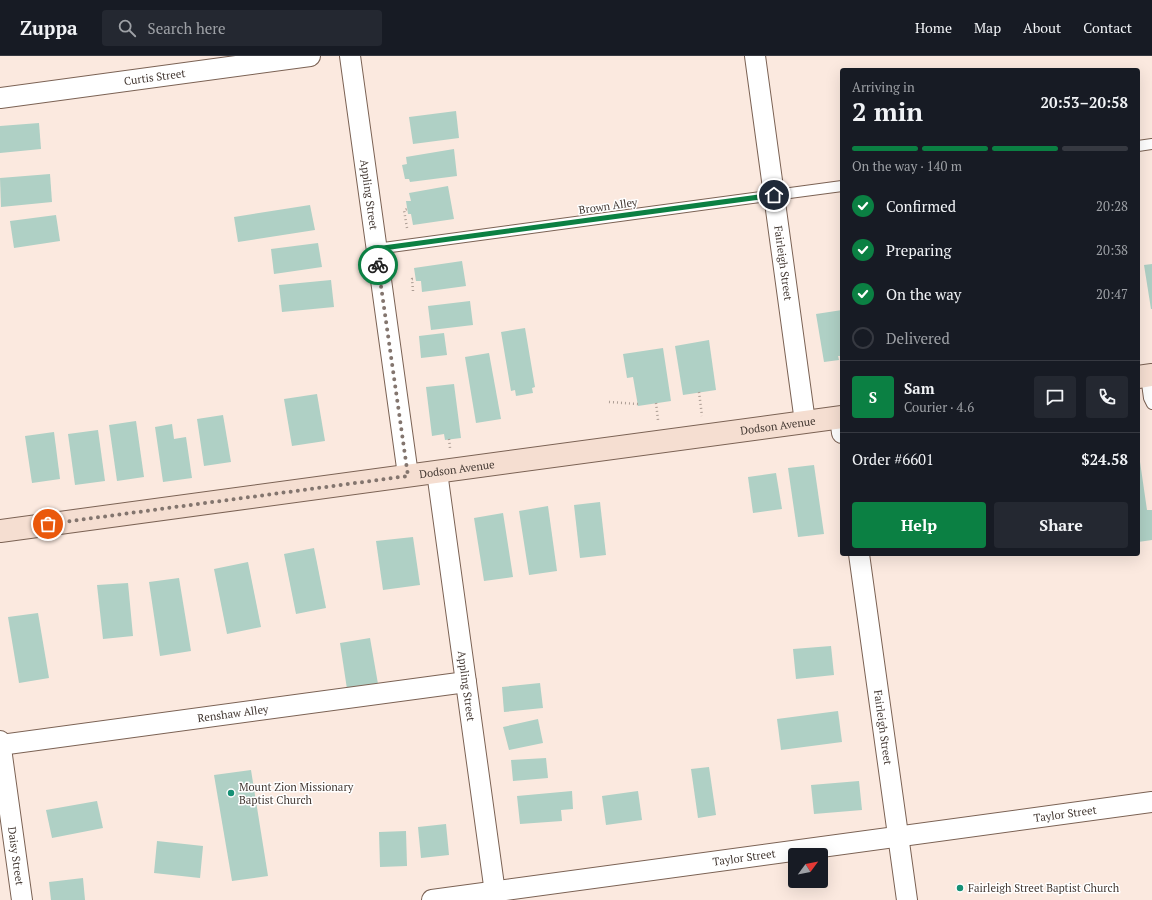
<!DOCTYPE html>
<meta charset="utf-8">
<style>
body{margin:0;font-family:"PT Serif",serif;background:#242831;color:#f1f3f6;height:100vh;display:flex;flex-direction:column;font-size:15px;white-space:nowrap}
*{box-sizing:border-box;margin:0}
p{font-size:13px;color:#9ea1a6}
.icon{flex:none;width:22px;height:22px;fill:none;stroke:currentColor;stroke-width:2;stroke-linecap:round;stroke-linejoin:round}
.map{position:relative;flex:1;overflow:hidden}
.sheet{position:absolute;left:840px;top:12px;width:300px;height:488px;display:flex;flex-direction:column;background:#171b24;border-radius:4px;box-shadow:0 4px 16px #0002}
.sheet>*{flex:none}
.needle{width:26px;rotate:58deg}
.controls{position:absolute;left:788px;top:792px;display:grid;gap:8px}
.controls a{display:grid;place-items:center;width:40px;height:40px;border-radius:4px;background:#171b24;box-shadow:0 4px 16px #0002;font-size:20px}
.pin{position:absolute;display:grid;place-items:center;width:34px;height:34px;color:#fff;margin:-17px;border:2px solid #fff;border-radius:50%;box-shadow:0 1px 4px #0007}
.courier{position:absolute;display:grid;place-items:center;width:40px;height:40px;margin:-20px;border:3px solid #0b8043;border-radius:50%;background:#fff;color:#222;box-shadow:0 1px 5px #0007}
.overview em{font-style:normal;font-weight:600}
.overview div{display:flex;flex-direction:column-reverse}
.overview{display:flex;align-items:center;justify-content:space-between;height:68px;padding:0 12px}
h1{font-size:26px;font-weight:600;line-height:30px}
.bar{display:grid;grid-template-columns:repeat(4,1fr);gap:6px 4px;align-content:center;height:48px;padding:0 12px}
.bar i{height:5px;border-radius:3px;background:#363941}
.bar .active{background:#0b8043}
.bar p{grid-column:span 4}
.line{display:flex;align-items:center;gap:10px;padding:0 12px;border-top:1px solid #363941}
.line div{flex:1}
.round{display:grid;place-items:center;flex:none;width:42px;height:42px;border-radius:4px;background:#242831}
ol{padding:0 12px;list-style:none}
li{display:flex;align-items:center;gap:12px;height:44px}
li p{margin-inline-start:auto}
li .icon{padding:4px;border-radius:50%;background:#0b8043;color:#fff;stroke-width:4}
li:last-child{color:#9ea1a6}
li i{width:22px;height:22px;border:2px solid #363941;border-radius:50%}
.cta{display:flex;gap:8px;margin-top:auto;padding:8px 12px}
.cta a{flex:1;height:46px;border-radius:4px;background:#0b8043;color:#fff;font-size:16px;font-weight:600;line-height:46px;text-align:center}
.cta a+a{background:#242831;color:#f1f3f6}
header{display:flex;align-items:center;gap:24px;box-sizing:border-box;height:56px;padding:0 20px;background:#171b24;border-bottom:1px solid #363941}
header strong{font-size:19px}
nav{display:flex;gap:22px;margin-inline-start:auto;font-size:14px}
.search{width:280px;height:36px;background:#242831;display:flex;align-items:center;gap:10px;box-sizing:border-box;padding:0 14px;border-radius:4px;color:#9ea1a6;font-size:15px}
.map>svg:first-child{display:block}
</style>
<header>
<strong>Zuppa</strong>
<div class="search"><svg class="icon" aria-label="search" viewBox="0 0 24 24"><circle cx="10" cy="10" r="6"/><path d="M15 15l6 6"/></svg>Search here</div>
<nav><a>Home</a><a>Map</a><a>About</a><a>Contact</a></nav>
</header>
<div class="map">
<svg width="1152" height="844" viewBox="0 0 1152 844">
<rect width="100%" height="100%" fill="#fbe9df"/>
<g fill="#afd0c5">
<polygon points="456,55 459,82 413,88 409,61"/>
<polygon points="39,67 41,93 0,97 0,70"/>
<polygon points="454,93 457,120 410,126 409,123 405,123 402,109 407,108 406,101"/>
<polygon points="50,118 52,146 1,151 0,122"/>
<polygon points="448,130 454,163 413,169 411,158 408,158 406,145 411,145 409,137"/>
<polygon points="310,149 315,174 238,186 234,161"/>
<polygon points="56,159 60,185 14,192 10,165"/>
<polygon points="318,187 322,211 274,218 271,193"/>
<polygon points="462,205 466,230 422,236 421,225 416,225 414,212"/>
<polygon points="1152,208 1152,253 1151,253 1144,209"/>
<polygon points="331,224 334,251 282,256 279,229"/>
<polygon points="470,245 473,269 431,274 428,250"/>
<polygon points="842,254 842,300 838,300 839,304 824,306 816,258"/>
<polygon points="525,272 535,331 532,332 533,337 516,340 515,334 511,335 501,276"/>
<polygon points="444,277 447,299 421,302 419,280"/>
<polygon points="709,284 716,334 683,339 675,290"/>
<polygon points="663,292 671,345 638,350 633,321 627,322 623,298"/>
<polygon points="489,297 501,363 476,367 465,301"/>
<polygon points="454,328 461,382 445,384 444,378 432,380 426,331"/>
<polygon points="317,338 325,385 292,390 284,343"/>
<polygon points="223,359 231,406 204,410 197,363"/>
<polygon points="136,365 144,421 117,425 109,369"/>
<polygon points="172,368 174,383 186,381 192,422 163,426 155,371"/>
<polygon points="98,374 105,425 75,429 68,378"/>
<polygon points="54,376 60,423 32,427 25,380"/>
<polygon points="1138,399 1139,399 1147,454 1152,454 1152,484 1138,486"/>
<polygon points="814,409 824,478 798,481 788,412"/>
<polygon points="776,417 782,453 753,457 748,421"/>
<polygon points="600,446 606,499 580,502 574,449"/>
<polygon points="548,450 557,515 529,519 519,455"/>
<polygon points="503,457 513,521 484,525 474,462"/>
<polygon points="413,481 420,529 383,534 376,485"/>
<polygon points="314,492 326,552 296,558 284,498"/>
<polygon points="248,506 261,571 227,578 214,513"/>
<polygon points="179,522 191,595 160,600 149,526"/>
<polygon points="128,527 133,580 103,583 97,529"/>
<polygon points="38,557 49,622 19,627 8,561"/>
<polygon points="370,582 378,628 347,633 340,587"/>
<polygon points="831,590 834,619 796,623 793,593"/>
<polygon points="540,627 543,652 504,656 502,631"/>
<polygon points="838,655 842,686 781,694 777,663"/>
<polygon points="538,663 543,687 509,694 503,671"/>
<polygon points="546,702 548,722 513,725 511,704"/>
<polygon points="709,711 716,759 698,762 691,713"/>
<polygon points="251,714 268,820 232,825 214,719"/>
<polygon points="859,725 862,754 814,758 811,729"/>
<polygon points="572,735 573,753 561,754 562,765 520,768 517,740"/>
<polygon points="638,735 642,764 606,769 602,740"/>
<polygon points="97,745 103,772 52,782 46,754"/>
<polygon points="446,768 449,799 421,802 418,771"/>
<polygon points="406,775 407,810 380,811 379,776"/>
<polygon points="157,785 203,790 200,822 154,817"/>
<polygon points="83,822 85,844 51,844 49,826"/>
</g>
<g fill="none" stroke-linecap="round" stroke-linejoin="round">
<defs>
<g id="lane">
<polyline points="1138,90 1152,88"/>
<polyline points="376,193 842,130"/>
<polyline points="1146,320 1149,342 1152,348"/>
</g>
<g id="street">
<path id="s1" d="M350 0 408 419"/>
<path id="s2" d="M755 0 805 366"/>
<path id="s3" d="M0 42 310 0"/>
<polyline points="840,361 842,377"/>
<path id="s4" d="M437 416 496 844"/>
<path id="s5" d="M859 498 907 844"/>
<path id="s6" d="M0 685 22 844"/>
<path id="s7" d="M0 689 466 626"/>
<path id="s8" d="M432 844 1152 746"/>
</g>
<g id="secondary">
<polyline points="1138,321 1152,319"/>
<path id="s9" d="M0 475 842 361"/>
</g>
</defs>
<use href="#lane" stroke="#7b6254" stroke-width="12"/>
<use href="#street" stroke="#7b6254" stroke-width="22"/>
<use href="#secondary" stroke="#7b6254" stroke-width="24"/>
<g stroke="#ad9e95" stroke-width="2.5" stroke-dasharray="1 3" stroke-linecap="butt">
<polyline points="407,172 404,154 407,153"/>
<polyline points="413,235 412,223 416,223"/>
<polyline points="699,336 702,360"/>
<polyline points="609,346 638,348"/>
<polyline points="656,347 658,364"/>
<polyline points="449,383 450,392"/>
</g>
<use href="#lane" stroke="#fff" stroke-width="10"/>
<use href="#street" stroke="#fff" stroke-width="20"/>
<use href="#secondary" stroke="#f5ded1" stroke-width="22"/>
</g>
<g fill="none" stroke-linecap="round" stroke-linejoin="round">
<polyline stroke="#83756e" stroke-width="4" stroke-dasharray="0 7.2" points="48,468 408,420 378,209"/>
<polyline stroke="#0b8043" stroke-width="5" points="378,209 376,193 774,139"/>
</g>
<g fill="#169075" stroke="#fff" stroke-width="1.5">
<circle cx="231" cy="737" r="4"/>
<circle cx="960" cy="832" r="4"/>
</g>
<g text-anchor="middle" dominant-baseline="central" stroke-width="3" stroke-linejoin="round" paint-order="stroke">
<g font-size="11" fill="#423731" stroke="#fff">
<text stroke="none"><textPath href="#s3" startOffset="156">Curtis Street</textPath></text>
<text stroke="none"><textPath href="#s1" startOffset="140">Appling Street</textPath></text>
<text transform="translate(608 150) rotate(-8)">Brown Alley</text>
<text stroke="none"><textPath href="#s2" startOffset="209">Fairleigh Street</textPath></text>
<text stroke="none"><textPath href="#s9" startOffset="785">Dodson Avenue</textPath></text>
<text stroke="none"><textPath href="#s9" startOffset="461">Dodson Avenue</textPath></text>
<text stroke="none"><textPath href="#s4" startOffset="216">Appling Street</textPath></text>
<text stroke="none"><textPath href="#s7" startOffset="235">Renshaw Alley</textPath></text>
<text stroke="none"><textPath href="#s5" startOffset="175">Fairleigh Street</textPath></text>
<text stroke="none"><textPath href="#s8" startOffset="639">Taylor Street</textPath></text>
<text stroke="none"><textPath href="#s6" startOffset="116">Daisy Street</textPath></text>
<text stroke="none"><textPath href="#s8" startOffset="315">Taylor Street</textPath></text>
</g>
<g font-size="11" fill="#423731" stroke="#fff" text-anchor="start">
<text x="239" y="731">Mount Zion Missionary<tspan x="239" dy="13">Baptist Church</tspan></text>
<text x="968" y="832">Fairleigh Street Baptist Church</text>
</g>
</g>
</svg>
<div class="controls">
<a><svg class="needle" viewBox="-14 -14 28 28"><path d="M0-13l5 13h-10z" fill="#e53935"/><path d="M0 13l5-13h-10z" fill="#9ea1a6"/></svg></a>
</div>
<div class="pin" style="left:48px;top:468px;background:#ea580c"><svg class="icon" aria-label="bag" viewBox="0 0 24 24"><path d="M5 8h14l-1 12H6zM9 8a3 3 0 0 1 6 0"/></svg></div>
<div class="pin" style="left:774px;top:139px;background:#1f2937"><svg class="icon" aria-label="home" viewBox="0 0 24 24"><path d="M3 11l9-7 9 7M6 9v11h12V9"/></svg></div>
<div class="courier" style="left:378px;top:209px"><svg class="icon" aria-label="bike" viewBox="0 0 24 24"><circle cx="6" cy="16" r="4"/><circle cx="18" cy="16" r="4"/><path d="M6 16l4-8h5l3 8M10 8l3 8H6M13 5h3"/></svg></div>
<section class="sheet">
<div class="overview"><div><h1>2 min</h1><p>Arriving in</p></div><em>20:53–20:58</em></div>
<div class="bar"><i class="active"></i><i class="active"></i><i class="active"></i><i></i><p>On the way · 140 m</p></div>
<ol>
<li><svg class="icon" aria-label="check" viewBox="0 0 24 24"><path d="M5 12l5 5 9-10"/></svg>Confirmed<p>20:28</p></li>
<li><svg class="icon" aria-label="check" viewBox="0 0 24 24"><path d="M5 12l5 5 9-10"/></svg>Preparing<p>20:38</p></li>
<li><svg class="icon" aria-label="check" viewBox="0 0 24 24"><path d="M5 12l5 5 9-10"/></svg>On the way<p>20:47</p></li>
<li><i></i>Delivered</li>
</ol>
<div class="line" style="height:72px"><b class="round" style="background:#0b8043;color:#fff">S</b><div><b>Sam</b><p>Courier · 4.6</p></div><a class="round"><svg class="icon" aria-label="chat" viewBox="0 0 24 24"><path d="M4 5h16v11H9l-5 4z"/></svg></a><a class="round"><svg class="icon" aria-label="phone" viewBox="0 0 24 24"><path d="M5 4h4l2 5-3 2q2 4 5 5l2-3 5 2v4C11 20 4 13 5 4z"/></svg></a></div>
<div class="line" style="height:52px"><div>Order #6601</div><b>$24.58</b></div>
<div class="cta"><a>Help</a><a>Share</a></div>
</section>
</div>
